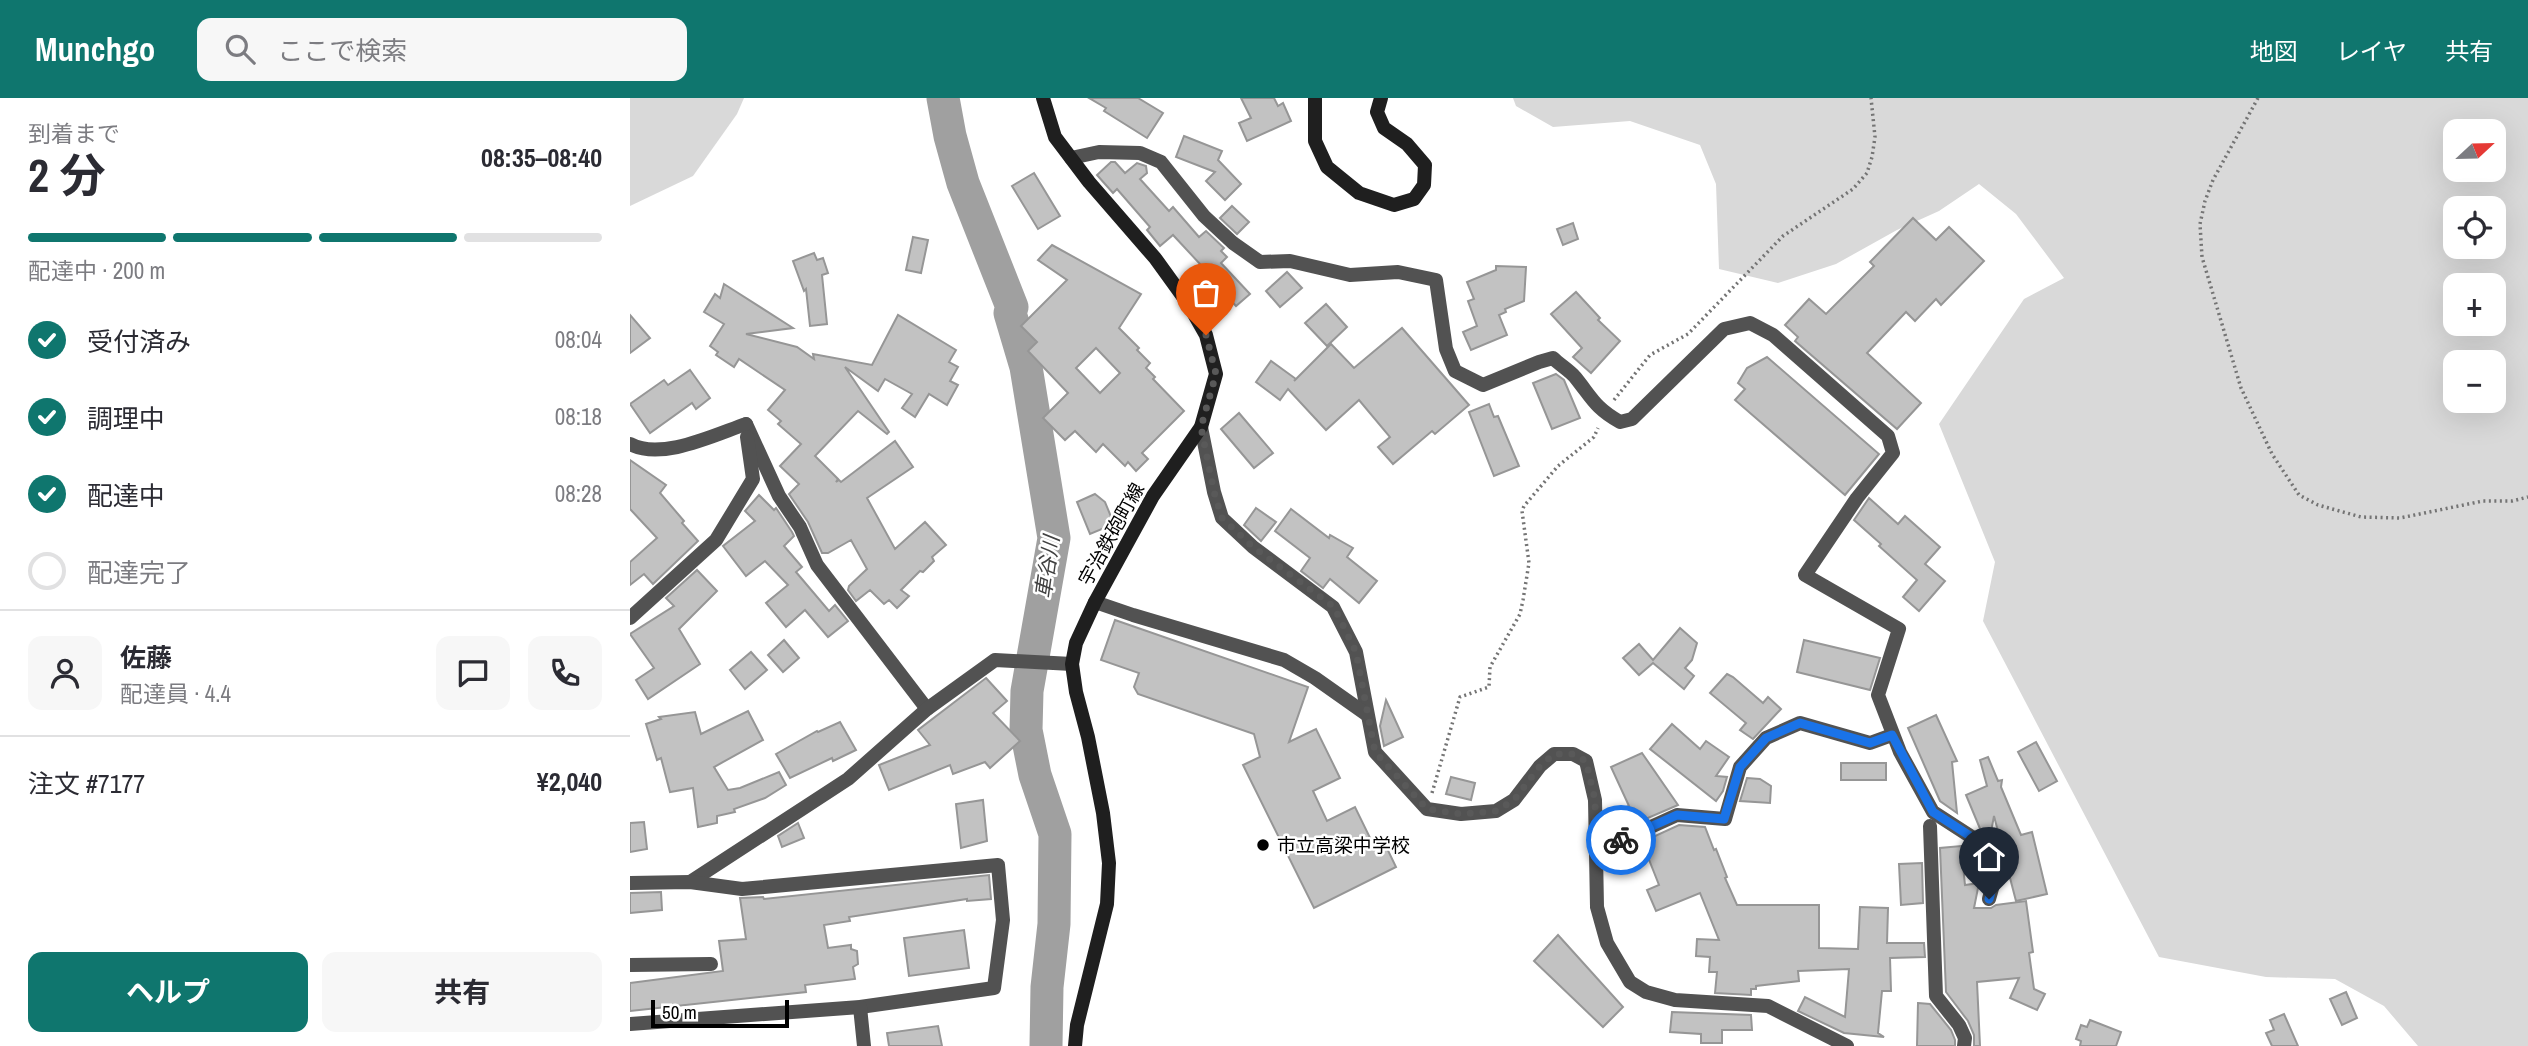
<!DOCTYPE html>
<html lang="ja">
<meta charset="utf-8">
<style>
body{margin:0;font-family:"Archivo Narrow","Noto Sans JP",sans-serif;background:#f7f7f7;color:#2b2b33;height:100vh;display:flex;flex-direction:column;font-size:26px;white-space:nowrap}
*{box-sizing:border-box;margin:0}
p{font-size:23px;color:#7c7c81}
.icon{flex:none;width:38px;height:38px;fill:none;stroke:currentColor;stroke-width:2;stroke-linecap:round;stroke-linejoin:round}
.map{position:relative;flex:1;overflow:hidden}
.details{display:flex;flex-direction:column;background:#fff;width:630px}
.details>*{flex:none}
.needle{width:46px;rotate:68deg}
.controls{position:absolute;left:1813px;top:21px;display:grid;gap:14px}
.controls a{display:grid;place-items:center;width:63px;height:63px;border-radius:14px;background:#fff;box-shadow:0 7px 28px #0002;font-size:35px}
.scale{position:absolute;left:21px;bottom:18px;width:138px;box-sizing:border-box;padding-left:7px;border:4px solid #000;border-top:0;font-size:19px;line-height:24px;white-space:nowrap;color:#000;-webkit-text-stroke:5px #fff;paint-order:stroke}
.pin{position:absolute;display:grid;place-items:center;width:60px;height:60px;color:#fff;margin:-72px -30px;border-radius:50% 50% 50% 0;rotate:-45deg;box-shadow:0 0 7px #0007}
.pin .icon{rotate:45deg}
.courier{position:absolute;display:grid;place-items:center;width:70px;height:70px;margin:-35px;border:5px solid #1a73e8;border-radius:50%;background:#fff;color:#222;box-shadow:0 2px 9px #0007}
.overview em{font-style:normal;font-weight:700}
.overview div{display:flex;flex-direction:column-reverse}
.overview{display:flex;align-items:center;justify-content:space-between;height:119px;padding:0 28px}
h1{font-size:46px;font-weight:700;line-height:52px}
.bar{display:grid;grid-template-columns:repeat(4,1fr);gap:10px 7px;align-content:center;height:84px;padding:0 28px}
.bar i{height:9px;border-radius:5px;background:#e1e1e2}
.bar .on{background:#0f766e}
.bar p{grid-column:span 4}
.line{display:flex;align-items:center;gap:18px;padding:0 28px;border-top:2px solid #e1e1e2}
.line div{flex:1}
.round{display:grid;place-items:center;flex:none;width:74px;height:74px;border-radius:14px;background:#f7f7f7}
ol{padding:0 28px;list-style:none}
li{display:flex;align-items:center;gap:21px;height:77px}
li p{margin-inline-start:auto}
li .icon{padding:7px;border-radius:50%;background:#0f766e;color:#fff;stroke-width:4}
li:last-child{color:#7c7c81}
li i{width:38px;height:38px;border:4px solid #e1e1e2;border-radius:50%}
.cta{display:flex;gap:14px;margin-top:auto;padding:14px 28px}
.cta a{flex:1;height:80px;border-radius:14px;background:#0f766e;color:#fff;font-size:28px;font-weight:700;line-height:80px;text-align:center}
.cta a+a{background:#f7f7f7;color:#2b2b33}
header{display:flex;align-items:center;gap:42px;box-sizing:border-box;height:98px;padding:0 35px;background:#0f766e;color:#fff}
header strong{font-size:33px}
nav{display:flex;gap:38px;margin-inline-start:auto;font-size:24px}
.search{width:490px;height:63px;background:#f7f7f7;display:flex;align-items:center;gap:18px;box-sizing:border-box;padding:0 24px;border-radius:14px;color:#7c7c81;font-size:26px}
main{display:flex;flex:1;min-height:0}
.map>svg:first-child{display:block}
</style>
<header>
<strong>Munchgo</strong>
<div class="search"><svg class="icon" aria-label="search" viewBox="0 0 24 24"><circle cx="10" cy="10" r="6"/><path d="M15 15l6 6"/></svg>ここで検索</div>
<nav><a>地図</a><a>レイヤ</a><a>共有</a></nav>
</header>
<main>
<section class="details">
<div class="overview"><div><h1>2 分</h1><p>到着まで</p></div><em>08:35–08:40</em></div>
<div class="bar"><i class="on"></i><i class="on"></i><i class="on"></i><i></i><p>配達中 · 200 m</p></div>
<ol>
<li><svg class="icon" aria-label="check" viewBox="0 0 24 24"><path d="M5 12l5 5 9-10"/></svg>受付済み<p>08:04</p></li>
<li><svg class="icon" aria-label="check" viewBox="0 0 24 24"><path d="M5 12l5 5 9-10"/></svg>調理中<p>08:18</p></li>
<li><svg class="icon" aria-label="check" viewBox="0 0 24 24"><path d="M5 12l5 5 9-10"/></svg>配達中<p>08:28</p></li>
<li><i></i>配達完了</li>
</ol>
<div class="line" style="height:126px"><a class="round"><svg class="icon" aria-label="person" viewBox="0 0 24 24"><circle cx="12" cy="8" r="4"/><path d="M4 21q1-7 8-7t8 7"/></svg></a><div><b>佐藤</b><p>配達員 · 4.4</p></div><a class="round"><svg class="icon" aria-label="chat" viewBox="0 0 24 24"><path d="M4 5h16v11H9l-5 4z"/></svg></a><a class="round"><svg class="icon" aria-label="phone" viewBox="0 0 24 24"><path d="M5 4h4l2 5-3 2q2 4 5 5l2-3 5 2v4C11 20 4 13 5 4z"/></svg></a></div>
<div class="line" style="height:91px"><div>注文 #7177</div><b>¥2,040</b></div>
<div class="cta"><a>ヘルプ</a><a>共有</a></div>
</section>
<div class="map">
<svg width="1898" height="948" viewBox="0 0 1898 948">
<rect width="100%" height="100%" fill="#fff"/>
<g fill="#d9d9d9" fill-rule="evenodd">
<polygon points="0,0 114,0 107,16 63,78 0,108"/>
<path d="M883 0H1898V948H1788L1754 908 1705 881 1636 879 1529 859 1353 523 1365 464 1309 326 1394 201 1434 180 1386 116 1349 86 1309 113 1267 132 1206 166 1148 185 1089 171 1086 86 1070 47 1000 23 923 29 886 8ZM1825 33H1864V72H1825ZM1825 110H1864V149H1825ZM1825 187H1864V226H1825ZM1825 264H1864V303H1825Z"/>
</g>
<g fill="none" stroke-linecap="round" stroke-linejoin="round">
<polyline stroke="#a0a0a0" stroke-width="33" points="313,0 320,38 333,85 382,209 380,215 396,269 424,440 397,593 396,632 405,677 425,736 424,826 417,889 416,948"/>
</g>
<g fill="#c2c2c2" stroke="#969696" stroke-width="2" fill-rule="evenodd">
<polygon points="459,0 508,0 533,15 517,40 474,13 476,10"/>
<polygon points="611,0 644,0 648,8 653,5 661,23 617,43 609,25 621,20"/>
<polygon points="554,38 592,53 588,62 611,86 595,102 576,83 585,74 546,59"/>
<polygon points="481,64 485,64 495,75 507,65 516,68 517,75 510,81 539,113 543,109 569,139 576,133 594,150 591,153 597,159 591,165 620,196 606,208 582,182 583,180 543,137 530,148 517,132 520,129 487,91 483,95 467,77"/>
<polygon points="404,75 430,118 408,131 382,88"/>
<polygon points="602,108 619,124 607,136 590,120"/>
<polygon points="1283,120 1306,142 1319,129 1354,163 1311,207 1306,201 1285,223 1276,214 1237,255 1291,305 1267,331 1165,243 1168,239 1155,227 1179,201 1196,216 1244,168 1240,164"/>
<polygon points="943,125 948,141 933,147 927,131"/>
<polygon points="283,139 298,142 291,175 276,172"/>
<path d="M422 147 511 196 489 230 509 250 507 252 520 265 516 270 525 279 523 281 554 313 512 355 518 361 506 373 498 364 495 368 473 346 466 354 445 333 435 342 413 320 438 295 398 253 407 244 391 228 437 182 408 162ZM466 250 490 275 470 295 446 270Z"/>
<polygon points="184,155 187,162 193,160 198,175 192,177 197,226 180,228 176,191 174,193 163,163"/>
<polygon points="866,168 896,169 894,203 875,211 876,214 869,217 877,237 841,252 833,234 847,228 838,203 844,201 837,184 866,172"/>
<polygon points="657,174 672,190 650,209 636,193"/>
<polygon points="94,186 163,230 116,236 167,249 184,261 183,256 242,267 268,217 326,252 319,264 328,269 320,283 328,287 317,307 299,296 285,319 272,310 282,296 255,281 248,293 215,269 259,334 257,336 228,313 185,358 208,381 206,384 209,382 211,384 265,343 283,369 237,400 265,451 295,424 316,447 302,459 304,463 293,474 290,473 271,492 279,498 267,510 259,502 254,506 240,492 226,503 218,492 219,488 237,471 221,442 198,455 192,455 178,424 159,396 169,386 150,368 171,346 148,326 151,323 138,312 155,292 109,261 104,269 86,257 88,254 80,248 94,226 74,214 85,196 90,200"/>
<polygon points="946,194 970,220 968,222 990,243 961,275 943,259 952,250 921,216"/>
<polygon points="696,206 717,229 697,248 675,225"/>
<polygon points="0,217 20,240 0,255"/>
<polygon points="772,230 839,307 805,336 802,333 763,366 748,349 760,339 729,302 696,332 658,291 650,302 626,284 641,263 666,281 664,283 701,246 724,270"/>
<polygon points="1137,259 1249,356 1215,397 1105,302 1115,291 1108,285 1117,270"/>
<polygon points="60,272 80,300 66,311 62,305 20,335 0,306 34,282 38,287"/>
<polygon points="926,276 934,282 950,320 922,331 903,285"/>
<polygon points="859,306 864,319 868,318 889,368 864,378 839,314"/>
<polygon points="609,315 643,355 624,370 591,331"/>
<polygon points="0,362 36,387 30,395 54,423 52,425 68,443 23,486 14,476 0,487 0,464 27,440 0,411"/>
<polygon points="465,396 475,404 484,426 460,436 447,404"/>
<polygon points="129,397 144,412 146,410 162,434 164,438 154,448 172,469 166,474 199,513 205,507 218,523 198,539 175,512 156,529 136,505 158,487 135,463 116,478 93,448 125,423 115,413"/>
<polygon points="1239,400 1268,426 1275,418 1310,449 1295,466 1315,483 1289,513 1273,499 1287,482 1249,448 1251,446 1224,422"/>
<polygon points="626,410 646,424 631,443 614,427"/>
<polygon points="661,411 699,440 700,437 723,450 717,459 747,483 729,505 700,481 693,490 671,473 680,460 645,433"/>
<polygon points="67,472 87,493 49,531 70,566 18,601 6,582 24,570 0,536 44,508 36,500"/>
<polygon points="485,522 678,589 659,644 686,631 710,680 683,693 697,723 725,709 743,746 753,742 766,769 684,810 613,667 630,659 624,636 508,596 504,589 509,575 471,562"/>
<polygon points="1050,530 1067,545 1062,562 1055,570 1064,578 1054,591 1023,565 1009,577 993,560 1009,546 1023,562"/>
<polygon points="154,542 169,560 153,574 138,557"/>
<polygon points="1174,542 1250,560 1240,592 1167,574"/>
<polygon points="121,554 137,572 115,591 100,572"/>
<polygon points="1097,576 1103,579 1133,605 1138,599 1151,611 1123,641 1110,632 1116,625 1080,595"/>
<polygon points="356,580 377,603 363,615 390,643 360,670 355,664 323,676 320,667 259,692 249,667 300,647 288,632"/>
<polygon points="756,602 773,639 754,648 750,628"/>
<polygon points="118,613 133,642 84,669 98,692 110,690 149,674 156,687 135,700 104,711 105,714 87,718 87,725 68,729 63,690 40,694 31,660 27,662 16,626 31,621 29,619 65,614 71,636"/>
<polygon points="1306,617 1327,663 1322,664 1327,715 1310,703 1278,630"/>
<polygon points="210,624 226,652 203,663 202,660 160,680 146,656 187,633 188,634"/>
<polygon points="1042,626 1070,651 1076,643 1099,659 1086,678 1097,679 1093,693 1086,703 1020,651"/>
<polygon points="1406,644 1427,683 1409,693 1388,654"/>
<polygon points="1012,655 1048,707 1004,726 996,709 999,708 981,669"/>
<polygon points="1358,659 1368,683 1372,682 1371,689 1391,737 1402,734 1417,796 1386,803 1364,718 1360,739 1351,733 1336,697 1357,688 1350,662"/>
<rect x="1211" y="665" width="45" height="17"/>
<polygon points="821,679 845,685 841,702 816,696"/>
<polygon points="1117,680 1130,681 1141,688 1140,705 1110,703"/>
<polygon points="353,702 357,743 331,750 326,706"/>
<polygon points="14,724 17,751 0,754 0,725"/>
<polygon points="168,725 174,740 152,749 148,738"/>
<polygon points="1049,727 1075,729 1084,752 1086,751 1097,779 1095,780 1107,807 1189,807 1189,850 1228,851 1230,809 1258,810 1257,845 1294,845 1295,859 1260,860 1261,893 1252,893 1248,935 1254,939 1214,935 1168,913 1175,899 1215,919 1219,871 1168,873 1169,883 1126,888 1126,891 1121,891 1121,897 1085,895 1087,874 1079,874 1080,859 1066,858 1067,841 1089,842 1070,795 1026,813 1017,792 1029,787 1012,744"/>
<polygon points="1331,748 1335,787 1349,785 1344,810 1361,810 1366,807 1396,803 1403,854 1399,855 1404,891 1415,896 1407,912 1380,900 1389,880 1347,884 1350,948 1344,948 1344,937 1338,923 1316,894 1310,750"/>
<polygon points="1292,765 1293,805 1271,807 1269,766"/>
<polygon points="359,777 361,801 337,803 337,801 219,819 220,823 194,827 198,850 221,847 221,851 227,853 228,866 223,869 225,881 175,887 176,894 0,913 0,885 93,873 89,843 116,841 110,800 133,799 134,801"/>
<polygon points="31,794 32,812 0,815 0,795"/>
<polygon points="334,832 339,870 279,878 274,840"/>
<polygon points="928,837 993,909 973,929 904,863"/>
<polygon points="1716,894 1727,920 1712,927 1700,901"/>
<polygon points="1288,905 1300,906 1321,932 1325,942 1325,948 1287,948"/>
<polygon points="1042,914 1121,917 1122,932 1092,932 1092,945 1071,945 1071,936 1040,934"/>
<polygon points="1654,916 1668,948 1642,948 1636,935 1644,932 1640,922"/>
<polygon points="1460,922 1491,934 1486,948 1450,948 1451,943 1446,941 1451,927 1457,929"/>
<polygon points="308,928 312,948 259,948 257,935"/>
</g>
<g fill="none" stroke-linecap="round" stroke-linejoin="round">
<g stroke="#747474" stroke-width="3.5" stroke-dasharray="2 3.5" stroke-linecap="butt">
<polyline points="1628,0 1583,82 1575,103 1570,126 1572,159 1611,290 1642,356 1669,397 1688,407 1731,419 1770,420 1853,403 1882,403 1898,399"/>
<polyline points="984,302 1020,257 1058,236 1153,138 1223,91 1237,75 1242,59 1245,39 1241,0"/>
<polyline points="802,695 830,599 859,589 860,569 890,516 893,502 899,465 892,413 894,408 928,368 964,339 968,330"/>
</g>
<g stroke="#525252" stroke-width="14">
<path d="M441 60 469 54 510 55 531 64 574 118 603 145 630 164 660 163 720 177 768 174 806 182 816 251 825 273 853 287 909 264 923 260C930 267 939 272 945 279 962 300 965 310 990 324L1002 321 1094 231 1120 225 1143 237 1258 338 1263 355 1227 400 1175 477 1269 531 1248 597 1270 654 1303 714 1354 747 1363 759 1366 776 1359 801"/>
<polyline points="116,326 149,398 170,429 187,467 297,611"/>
<polyline points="571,329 584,394 592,420 623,449 703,509 726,554 745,654 797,711 831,716 866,713 884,702 910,668 924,656 943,656 956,663 965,702 967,809 977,845 1000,884 1016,894 1045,902 1138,908 1217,948"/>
<path d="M0 346C31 363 84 337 116 326"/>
<polyline points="465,504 503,517 654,562 685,580 736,616"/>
<polyline points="0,520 86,442 123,381 117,339"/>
<polyline points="1300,728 1306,898 1329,927 1335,940 1334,948"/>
<polyline points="966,754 1047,717 1095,721 1110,669 1136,640 1170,625 1240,645 1262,637"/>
<polyline points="60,784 218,681 297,611 365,562 442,566"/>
<polyline points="0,785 60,784 112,791 368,767 373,822 364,890 230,909 0,926"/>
<polyline points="0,867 81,866"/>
<polyline points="230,909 234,948"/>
</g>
<g stroke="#1f1f1f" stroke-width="14">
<polyline points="413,0 425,39 459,84 525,160 559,207 576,237 586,276 571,329 523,398 465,504 446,545 442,566 446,594 458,639 473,715 479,765 477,806 447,927 445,948"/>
<polyline points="685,0 685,43 697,69 729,95 764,107 784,101 794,87 795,67 777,46 754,30 747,14 751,0"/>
</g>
</g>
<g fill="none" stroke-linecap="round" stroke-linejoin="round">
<polyline stroke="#595959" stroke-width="7" stroke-dasharray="0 12.6" points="576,237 586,276 571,329 584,394 592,420 623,449 704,509 726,554 745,654 797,711 831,716 866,713 884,702 910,668 924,656 943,656 956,663 965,702 966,754 991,742"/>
<polyline stroke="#1a73e8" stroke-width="9" points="991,742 1047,717 1094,721 1110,669 1136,640 1170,625 1240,645 1262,637 1303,714 1354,747 1363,759 1366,776 1359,801"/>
</g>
<circle fill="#000" stroke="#fff" stroke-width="2.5" cx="633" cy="747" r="7"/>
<g text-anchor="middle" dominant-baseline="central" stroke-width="5" stroke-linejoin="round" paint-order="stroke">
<g font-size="19" fill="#000" stroke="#fff">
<text transform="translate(481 436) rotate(-61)">宇治鉄砲町線</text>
</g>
<g font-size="19" fill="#000" stroke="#fff" text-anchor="start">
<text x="647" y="747">市立高梁中学校</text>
</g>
<g font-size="21" font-style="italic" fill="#414141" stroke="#fff">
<text transform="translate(417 469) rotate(-82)">車谷川</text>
</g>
</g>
</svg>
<div class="controls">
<a><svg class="needle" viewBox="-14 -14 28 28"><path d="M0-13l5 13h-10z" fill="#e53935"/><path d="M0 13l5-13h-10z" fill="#7c7c81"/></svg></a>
<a><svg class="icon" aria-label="locate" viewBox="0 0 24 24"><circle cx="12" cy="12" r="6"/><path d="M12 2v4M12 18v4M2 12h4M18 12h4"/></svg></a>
<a>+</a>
<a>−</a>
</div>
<div class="scale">50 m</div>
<div class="pin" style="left:576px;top:237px;background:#ea580c"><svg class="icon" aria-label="bag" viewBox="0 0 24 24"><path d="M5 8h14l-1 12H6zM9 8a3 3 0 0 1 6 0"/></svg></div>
<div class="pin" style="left:1359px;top:801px;background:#1f2937"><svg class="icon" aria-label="home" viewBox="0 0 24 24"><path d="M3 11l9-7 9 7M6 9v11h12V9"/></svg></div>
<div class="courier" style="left:991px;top:742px"><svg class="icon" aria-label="bike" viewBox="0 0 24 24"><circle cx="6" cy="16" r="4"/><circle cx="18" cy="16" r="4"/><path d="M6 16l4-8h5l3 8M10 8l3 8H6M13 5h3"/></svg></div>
</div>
</main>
